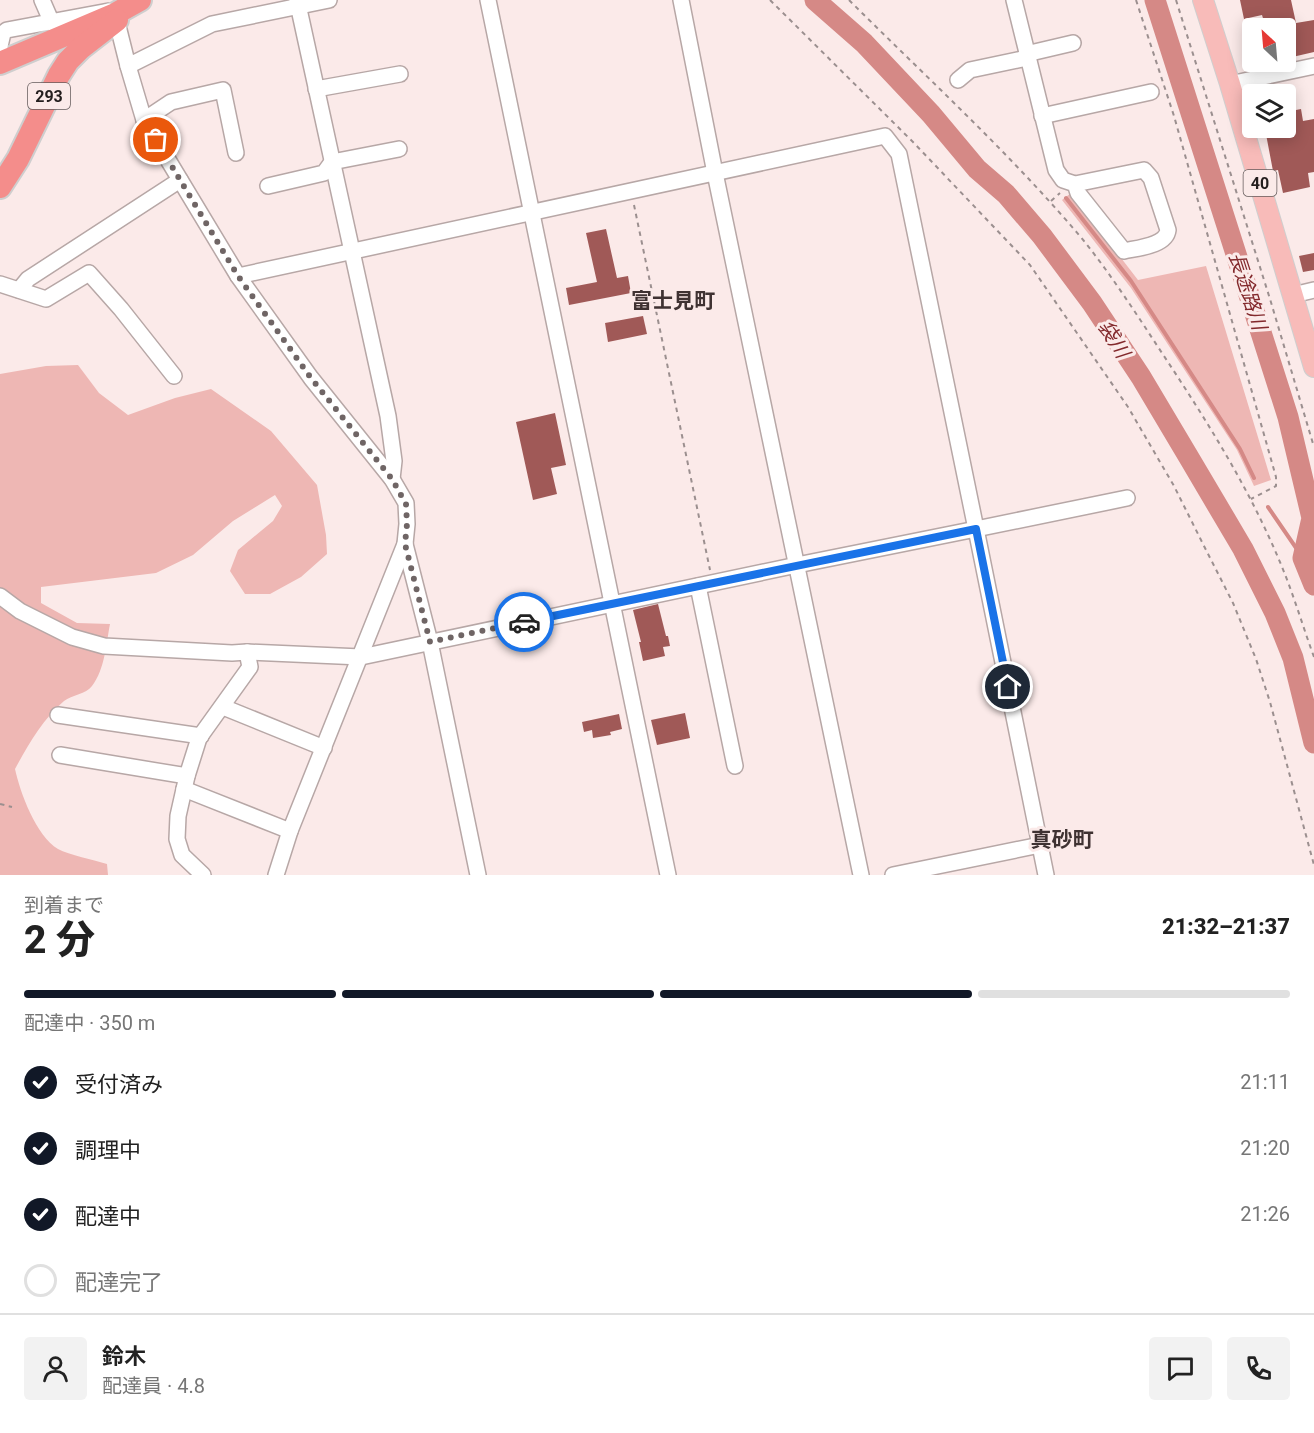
<!DOCTYPE html>
<html lang="ja">
<meta charset="utf-8">
<style>
body{margin:0;font-family:Roboto,"Noto Sans JP",sans-serif;background:#f2f2f2;color:#222;height:100vh;display:flex;flex-direction:column;font-size:22px;white-space:nowrap}
*{box-sizing:border-box;margin:0}
p{font-size:20px;color:#767676}
.icon{flex:none;width:33px;height:33px;fill:none;stroke:currentColor;stroke-width:2;stroke-linecap:round;stroke-linejoin:round}
.map{position:relative;height:875px;overflow:hidden}
.panel{display:flex;flex-direction:column;background:#fff;flex:1}
.panel>*{flex:none}
.needle{width:39px;rotate:334deg}
.tools{position:absolute;left:1242px;top:18px;display:grid;gap:12px}
.tools a{display:grid;place-items:center;width:54px;height:54px;border-radius:6px;background:#fff;box-shadow:0 3px 15px #0003;font-size:30px}
.pin{position:absolute;display:grid;place-items:center;width:51px;height:51px;color:#fff;margin:-26px;border:3px solid #fff;border-radius:50%;box-shadow:0 2px 6px #0007}
.courier{position:absolute;display:grid;place-items:center;width:60px;height:60px;margin:-30px;border:4px solid #1a73e8;border-radius:50%;background:#fff;color:#222;box-shadow:0 2px 8px #0007}
.overview em{font-style:normal;font-weight:800}
.overview div{display:flex;flex-direction:column-reverse}
.overview{display:flex;align-items:center;justify-content:space-between;height:102px;padding:0 24px}
h1{font-size:39px;font-weight:800;line-height:45px}
.bar{display:grid;grid-template-columns:repeat(4,1fr);gap:9px 6px;align-content:center;height:72px;padding:0 24px}
.bar i{height:8px;border-radius:4px;background:#e0e0e0}
.bar .on{background:#111827}
.bar p{grid-column:span 4}
.line{display:flex;align-items:center;gap:15px;padding:0 24px;border-top:2px solid #e0e0e0}
.line div{flex:1}
.round{display:grid;place-items:center;flex:none;width:63px;height:63px;border-radius:6px;background:#f2f2f2}
ol{padding:0 24px;list-style:none}
li{display:flex;align-items:center;gap:18px;height:66px}
li p{margin-inline-start:auto}
li .icon{padding:6px;border-radius:50%;background:#111827;color:#fff;stroke-width:4}
li:last-child{color:#767676}
li i{width:33px;height:33px;border:3px solid #e0e0e0;border-radius:50%}
.map>svg:first-child{display:block}
</style>
<div class="map">
<svg width="1314" height="875" viewBox="0 0 1314 875">
<rect width="100%" height="100%" fill="#fbeae9"/>
<g fill="#eeb7b4">
<polygon points="1071,193 1138,280 1206,266 1271,480 1254,486 1237,450 1131,288 1062,200"/>
<path d="M78 365 99 393 128 415 175 398 211 389 271 431 317 485 326 535 327 554 301 577 270 594H245L230 571 238 550 273 521 282 506 275 495 233 521 193 555 156 573 41 587V603L77 623 110 624C106 644 105 669 92 686 86 694 72 695 64 701 43 719 28 745 15 769 20 792 36 836 58 849 69 855 94 860 107 864L108 875H0V374L46 366Z"/>
</g>
<g fill="none" stroke-linecap="round" stroke-linejoin="round">
<g stroke="#d58986" stroke-width="4">
<polyline points="1066,198 1131,281 1240,449 1254,478"/>
<polyline points="1268,507 1303,558"/>
</g>
<g stroke="#d58986" stroke-width="21">
<polyline points="815,0 864,43 931,114 977,169 1006,194 1042,236 1092,303 1141,377 1191,461 1243,549 1275,613 1293,658 1314,743"/>
<polyline points="1155,0 1288,417 1312,518 1303,558 1314,585"/>
</g>
</g>
<g fill="#a05957">
<polygon points="1240,0 1291,0 1296,23 1314,20 1314,52 1288,58 1288,54 1286,55 1286,28 1266,28 1262,15 1244,19"/>
<polygon points="1279,84 1281,94 1253,94 1252,90"/>
<polygon points="1301,109 1303,121 1314,119 1314,172 1308,173 1310,187 1283,193 1278,170 1273,171 1265,129 1286,128 1286,112"/>
<polygon points="606,229 617,278 628,276 631,293 569,305 566,288 597,282 586,233"/>
<polygon points="1314,253 1314,270 1303,272 1299,256"/>
<polygon points="643,316 647,334 608,342 605,323"/>
<polygon points="555,413 566,465 551,468 557,494 533,500 516,422"/>
<polygon points="658,604 666,636 668,636 670,646 663,647 665,656 643,661 639,642 641,642 633,610"/>
<polygon points="685,713 690,738 657,745 651,720"/>
<polygon points="619,714 622,729 610,732 611,735 593,738 592,730 584,732 582,722"/>
</g>
<g fill="none" stroke-linecap="round" stroke-linejoin="round">
<defs>
<g id="minor">
<polyline points="42,0 52,23"/>
<polyline points="297,0 388,416 394,461 392,479"/>
<polyline points="488,0 668,875"/>
<polyline points="681,0 715,173 861,875"/>
<path d="M1014 0 1056 170 1063 180 1075 184 1144 170 1151 178 1168 230C1166 246 1137 248 1124 251L1078 193 1075 184"/>
<polyline points="0,46 3,33 7,30 109,11 115,14 128,66 144,120 238,276 311,378 392,479 406,503 407,524 405,544 290,831 276,875"/>
<polyline points="1026,54 1073,43"/>
<polyline points="128,66 212,24 329,0"/>
<polyline points="958,80 970,70 1027,58"/>
<polyline points="1230,84 1314,66"/>
<polyline points="316,89 400,74"/>
<polyline points="1042,116 1151,92"/>
<polyline points="144,120 171,102 223,90 236,153"/>
<polyline points="268,186 324,173 332,162 399,149"/>
<polyline points="238,276 885,136 899,154 976,529 1127,498"/>
<polyline points="0,284 46,299 89,273 121,309 174,376"/>
<polyline points="19,290 28,279 180,180"/>
<polyline points="1293,295 1314,290"/>
<polyline points="405,544 430,642 478,875"/>
<polyline points="698,586 735,766"/>
<polyline points="0,596 20,611 72,637 104,646 232,653 247,652 361,657 797,565 976,529 1046,875"/>
<polyline points="223,707 324,748"/>
<polyline points="58,715 201,736"/>
<polyline points="60,755 187,776"/>
<polyline points="184,789 290,831"/>
<polyline points="203,875 182,855 177,839 178,816 187,776 199,738 250,667 247,652"/>
<polyline points="893,875 1040,845"/>
</g>
<polyline id="major" points="1203,0 1230,84 1314,367"/>
<g id="highway">
<polyline points="0,63 115,14 140,0"/>
<polyline points="0,187 18,159 59,75 68,61 81,48 117,20"/>
</g>
</defs>
<use href="#minor" stroke="#b7a7a6" stroke-width="18"/>
<use href="#major" stroke="#cfcece" stroke-width="22"/>
<use href="#highway" stroke="#cfcece" stroke-width="26"/>
<g stroke="#9b8f8f" stroke-width="2" stroke-dasharray="4.5 4.5" stroke-linecap="butt">
<polyline points="770,0 913,142 1030,265 1128,407 1174,486 1204,546 1233,603 1256,659 1270,702 1314,865"/>
<path d="M849 0C928 79 1012 155 1084 241 1112 276 1137 315 1162 353 1207 421 1251 491 1282 567 1294 596 1303 627 1314 657"/>
<polyline points="1136,0 1174,116 1276,477 1276,486 1251,499"/>
<polyline points="1176,0 1270,299 1314,447"/>
<polyline points="1051,201 1060,193"/>
<polyline points="634,205 710,570"/>
<polyline points="0,804 12,807"/>
</g>
<use href="#minor" stroke="#fff" stroke-width="15"/>
<use href="#major" stroke="#f8bbb9" stroke-width="20"/>
<use href="#highway" stroke="#f48d8b" stroke-width="22"/>
</g>
<g fill="none" stroke-linecap="round" stroke-linejoin="round">
<polyline stroke="#6f6565" stroke-width="6" stroke-dasharray="0 10.8" points="156,140 238,276 311,378 392,479 406,504 407,524 405,544 430,642 524,622"/>
<polyline stroke="#1a73e8" stroke-width="8" points="524,622 976,529 1008,687"/>
</g>
<g text-anchor="middle" dominant-baseline="central" stroke-width="6" stroke-linejoin="round" paint-order="stroke">
<g fill="#fbeae9" stroke="#645b5b" stroke-width="1.5">
<rect x="28" y="83" width="42" height="26" rx="4.5"/>
<rect x="1243.5" y="170" width="33" height="26" rx="4.5"/>
</g>
<g font-size="16" font-weight="bold" fill="#241e1e">
<text x="49" y="96">293</text>
<text x="1260" y="183">40</text>
</g>
<g font-size="20" font-style="italic" fill="#83292c" stroke="#fbeae9">
<text transform="translate(1248 291) rotate(72)">長途路川</text>
<text transform="translate(1114 339) rotate(58)">袋川</text>
</g>
<g font-size="21" font-weight="bold" fill="#3f3232" stroke="#fbeae9">
<text x="673" y="301">富士見町</text>
<text x="1062" y="840">真砂町</text>
</g>
</g>
</svg>
<div class="tools">
<a><svg class="needle" viewBox="-14 -14 28 28"><path d="M0-13l5 13h-10z" fill="#e53935"/><path d="M0 13l5-13h-10z" fill="#767676"/></svg></a>
<a><svg class="icon" aria-label="layers" viewBox="0 0 24 24"><path d="M12 4l9 5-9 5-9-5zM3 14l9 5 9-5"/></svg></a>
</div>
<div class="pin" style="left:156px;top:140px;background:#ea580c"><svg class="icon" aria-label="bag" viewBox="0 0 24 24"><path d="M5 8h14l-1 12H6zM9 8a3 3 0 0 1 6 0"/></svg></div>
<div class="pin" style="left:1008px;top:687px;background:#1f2937"><svg class="icon" aria-label="home" viewBox="0 0 24 24"><path d="M3 11l9-7 9 7M6 9v11h12V9"/></svg></div>
<div class="courier" style="left:524px;top:622px"><svg class="icon" aria-label="car" viewBox="0 0 24 24"><path d="M5 17H2v-5l4-1 3-4h7l3 4 3 1v5h-3M9 17h6M6 11h13"/><circle cx="7" cy="17" r="2"/><circle cx="17" cy="17" r="2"/></svg></div>
</div>
<section class="panel">
<div class="overview"><div><h1>2 分</h1><p>到着まで</p></div><em>21:32–21:37</em></div>
<div class="bar"><i class="on"></i><i class="on"></i><i class="on"></i><i></i><p>配達中 · 350 m</p></div>
<ol>
<li><svg class="icon" aria-label="check" viewBox="0 0 24 24"><path d="M5 12l5 5 9-10"/></svg>受付済み<p>21:11</p></li>
<li><svg class="icon" aria-label="check" viewBox="0 0 24 24"><path d="M5 12l5 5 9-10"/></svg>調理中<p>21:20</p></li>
<li><svg class="icon" aria-label="check" viewBox="0 0 24 24"><path d="M5 12l5 5 9-10"/></svg>配達中<p>21:26</p></li>
<li><i></i>配達完了</li>
</ol>
<div class="line" style="height:108px"><a class="round"><svg class="icon" aria-label="person" viewBox="0 0 24 24"><circle cx="12" cy="8" r="4"/><path d="M4 21q1-7 8-7t8 7"/></svg></a><div><b>鈴木</b><p>配達員 · 4.8</p></div><a class="round"><svg class="icon" aria-label="chat" viewBox="0 0 24 24"><path d="M4 5h16v11H9l-5 4z"/></svg></a><a class="round"><svg class="icon" aria-label="phone" viewBox="0 0 24 24"><path d="M5 4h4l2 5-3 2q2 4 5 5l2-3 5 2v4C11 20 4 13 5 4z"/></svg></a></div>
</section>
